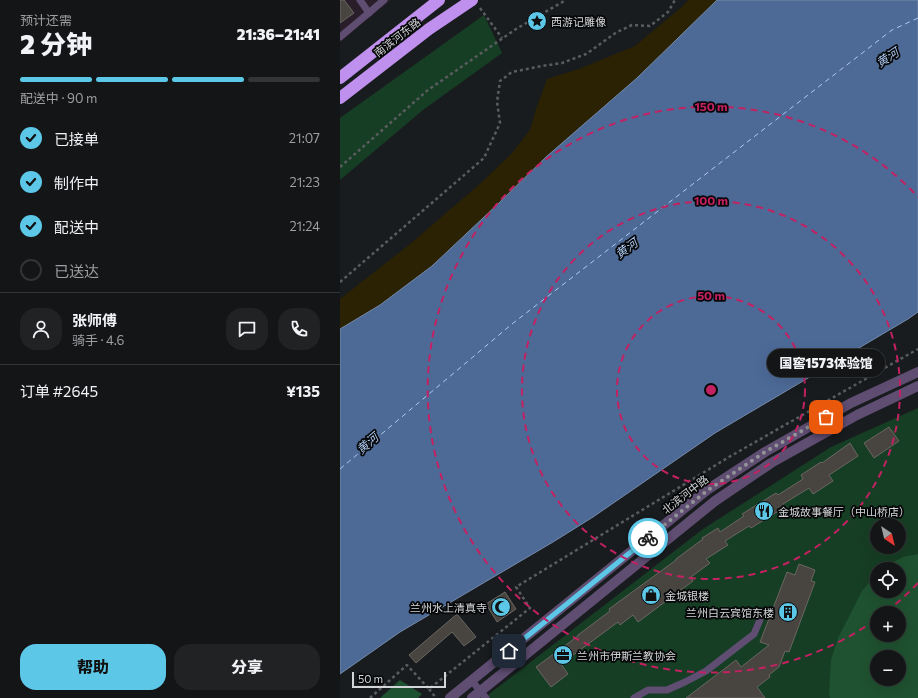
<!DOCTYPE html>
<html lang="zh">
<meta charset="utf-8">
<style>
body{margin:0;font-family:Commissioner,"Noto Sans SC",sans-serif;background:#202224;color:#f1f3f6;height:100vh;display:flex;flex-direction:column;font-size:15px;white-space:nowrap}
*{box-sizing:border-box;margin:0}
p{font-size:13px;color:#9d9fa1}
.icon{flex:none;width:22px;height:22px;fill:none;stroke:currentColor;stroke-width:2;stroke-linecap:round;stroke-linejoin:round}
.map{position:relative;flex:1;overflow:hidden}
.details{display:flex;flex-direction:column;background:#131517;width:340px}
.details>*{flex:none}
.needle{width:26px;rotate:145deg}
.fabs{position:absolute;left:530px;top:518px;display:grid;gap:8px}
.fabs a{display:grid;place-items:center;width:36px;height:36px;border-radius:50%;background:#131517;box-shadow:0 4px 16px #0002,0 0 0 1px #323436;font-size:20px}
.scale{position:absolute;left:12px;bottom:10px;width:94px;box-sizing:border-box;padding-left:4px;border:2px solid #d3d5d7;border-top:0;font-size:11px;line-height:14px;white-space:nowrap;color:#d3d5d7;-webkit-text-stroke:3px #060708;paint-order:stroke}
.pin{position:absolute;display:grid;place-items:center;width:34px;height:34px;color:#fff;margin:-17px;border-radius:8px;box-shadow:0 2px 6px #0006}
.courier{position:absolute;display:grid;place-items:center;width:40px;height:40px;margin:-20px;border:3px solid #5cc7e7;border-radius:50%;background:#fff;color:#222;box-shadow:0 1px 5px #0007}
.bubble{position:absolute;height:28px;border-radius:14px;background:#131517;box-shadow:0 4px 16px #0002,0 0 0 1px #323436;font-size:13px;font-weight:800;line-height:28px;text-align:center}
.headline em{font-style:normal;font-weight:800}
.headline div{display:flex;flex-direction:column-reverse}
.headline{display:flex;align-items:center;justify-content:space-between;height:68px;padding:0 20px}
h1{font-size:26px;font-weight:800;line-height:30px}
.bar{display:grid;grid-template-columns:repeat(4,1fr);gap:6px 4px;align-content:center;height:48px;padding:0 20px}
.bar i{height:5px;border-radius:3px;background:#323436}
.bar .selected{background:#5cc7e7}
.bar p{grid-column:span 4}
.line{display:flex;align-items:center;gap:10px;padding:0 20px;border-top:1px solid #323436}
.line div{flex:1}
.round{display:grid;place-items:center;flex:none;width:42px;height:42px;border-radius:16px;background:#202224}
ol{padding:0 20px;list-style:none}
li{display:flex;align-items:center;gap:12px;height:44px}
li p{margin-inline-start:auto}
li .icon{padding:4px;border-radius:50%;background:#5cc7e7;color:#111;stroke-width:4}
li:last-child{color:#9d9fa1}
li i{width:22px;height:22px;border:2px solid #323436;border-radius:50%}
.action{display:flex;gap:8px;margin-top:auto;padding:8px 20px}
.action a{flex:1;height:46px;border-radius:16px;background:#5cc7e7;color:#111;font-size:16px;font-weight:800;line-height:46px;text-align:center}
.action a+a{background:#202224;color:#f1f3f6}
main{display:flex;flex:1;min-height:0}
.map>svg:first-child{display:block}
</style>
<main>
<section class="details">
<div class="headline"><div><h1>2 分钟</h1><p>预计还需</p></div><em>21:36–21:41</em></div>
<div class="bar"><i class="selected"></i><i class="selected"></i><i class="selected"></i><i></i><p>配送中 · 90 m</p></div>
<ol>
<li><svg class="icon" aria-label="check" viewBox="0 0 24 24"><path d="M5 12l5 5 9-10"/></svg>已接单<p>21:07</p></li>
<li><svg class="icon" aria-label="check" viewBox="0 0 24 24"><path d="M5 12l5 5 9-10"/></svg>制作中<p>21:23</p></li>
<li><svg class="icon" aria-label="check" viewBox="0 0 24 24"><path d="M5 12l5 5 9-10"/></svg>配送中<p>21:24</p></li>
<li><i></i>已送达</li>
</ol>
<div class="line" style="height:72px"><a class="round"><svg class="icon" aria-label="person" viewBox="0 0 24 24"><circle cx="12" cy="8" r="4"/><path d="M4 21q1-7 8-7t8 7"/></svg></a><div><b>张师傅</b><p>骑手 · 4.6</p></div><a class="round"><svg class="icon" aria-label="chat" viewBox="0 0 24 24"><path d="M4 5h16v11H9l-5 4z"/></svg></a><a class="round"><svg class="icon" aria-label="phone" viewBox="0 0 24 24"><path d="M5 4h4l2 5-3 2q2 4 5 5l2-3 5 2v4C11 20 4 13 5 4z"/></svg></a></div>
<div class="line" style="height:52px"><div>订单 #2645</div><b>¥135</b></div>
<div class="action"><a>帮助</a><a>分享</a></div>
</section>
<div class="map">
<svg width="578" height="698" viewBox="0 0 578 698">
<rect width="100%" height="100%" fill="#191c1f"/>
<polygon fill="#2a1e2b" points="0,0 51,0 0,42"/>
<g fill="#163e24" fill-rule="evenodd">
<polygon points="144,15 162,53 83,110 0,180 0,118"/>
<path d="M578 408V698H144L363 529 491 447ZM537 525H559V547H537ZM537 569H559V591H537ZM537 613H559V635H537ZM537 657H559V679H537Z"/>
</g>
<g fill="#1f5230" fill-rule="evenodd">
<path d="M578 554V698H490L489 694 491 660 498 638 522 591 537 573V591H559V569H540L563 557ZM537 613H559V635H537ZM537 657H559V679H537Z"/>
<polygon points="60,680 82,694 78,698 40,698"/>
</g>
<polygon fill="#2a2202" points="348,0 377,0 297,78 206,157 160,202 92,266 40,305 0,329 0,299 70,244 141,183 172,153 190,130 196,109 207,79 239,69 295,46 344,5"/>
<polygon fill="#4d6a97" stroke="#758aaa" points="377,0 578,0 578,312 568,319 375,433 253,517 213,542 60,632 0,674 0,329 40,305 92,266 160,202 206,157 297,78"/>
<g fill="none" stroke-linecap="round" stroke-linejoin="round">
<polyline stroke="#adc9f2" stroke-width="1" stroke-dasharray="5 4" stroke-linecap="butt" points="0,469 172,324 552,30 578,18"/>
</g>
<g fill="#484541" stroke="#6a6662">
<polygon points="0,0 4,0 14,13 0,23"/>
<polygon points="549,427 559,441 534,458 524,443"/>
<polygon points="510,443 518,456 489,475 493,481 473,494 469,488 443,504 445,507 411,528 409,526 385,541 388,545 366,559 370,563 351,577 353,581 298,622 293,615 280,625 278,622 221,664 228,674 211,687 196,667 238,636 238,635 270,611 269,609 336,560 336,559 363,539 362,538 378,528 380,532 404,516 402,514 436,493 438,495 463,479 461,475 481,462 482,463"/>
<polygon points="459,564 475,570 471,581 475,582 449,652 445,651 439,667 429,675 430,677 417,687 425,698 346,698 396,660 401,667 429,645 420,642 447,572 455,575"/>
<polygon points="165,592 176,609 157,622 146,604"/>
<polygon points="117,614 136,637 124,646 112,632 76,663 69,655"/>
</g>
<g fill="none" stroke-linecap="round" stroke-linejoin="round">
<g stroke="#5a5d5f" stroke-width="2.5" stroke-dasharray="3 3" stroke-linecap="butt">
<polyline points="140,8 162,38"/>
<polyline points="0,167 88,90 176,29 226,0"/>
<polyline points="0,282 144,158 160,123 157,102 160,81 172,72 202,66 222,63 246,54 277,32 292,25 310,26 328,12 335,0"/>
<polyline points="89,689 96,698"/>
<polyline points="30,698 67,665 89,689 190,608 176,587 389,457 578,349"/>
</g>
<g stroke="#5f4d72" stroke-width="7">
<polyline points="20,0 29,13"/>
<polyline points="0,37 44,0"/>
<polyline points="132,681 146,698"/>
<polyline points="294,698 308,690 327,690 345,682 366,671 414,634 422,615"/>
</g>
<g stroke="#5f4d72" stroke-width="10">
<polyline points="110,698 367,490 425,452 511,403 578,372"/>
<polyline points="132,698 375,501 431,463 517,415 578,386"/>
</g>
<g stroke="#bf90ed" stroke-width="12">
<polyline points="0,78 99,0"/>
<polyline points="0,98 89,29 132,0"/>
</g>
</g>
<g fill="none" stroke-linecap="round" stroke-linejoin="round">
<polyline stroke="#929497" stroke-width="4" stroke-dasharray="0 7.2" points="308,538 368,490 425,452 486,417"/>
<polyline stroke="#5cc7e7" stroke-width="5" points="169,651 308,538"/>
</g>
<g fill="none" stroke="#c32161" stroke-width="2" stroke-dasharray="7 5">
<circle cx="371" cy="390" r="94"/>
<circle cx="371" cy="390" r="189"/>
<path d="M578 583A283 283 0 0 1 547 611M535 620A283 283 0 1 1 578 197"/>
</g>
<defs>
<symbol id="sight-disc" viewBox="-11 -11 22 22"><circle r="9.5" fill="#5cc7e7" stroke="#060708"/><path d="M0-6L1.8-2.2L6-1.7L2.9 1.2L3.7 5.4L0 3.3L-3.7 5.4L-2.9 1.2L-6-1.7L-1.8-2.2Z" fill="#111"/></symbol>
<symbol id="restaurant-disc" viewBox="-11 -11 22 22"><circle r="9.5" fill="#5cc7e7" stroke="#060708"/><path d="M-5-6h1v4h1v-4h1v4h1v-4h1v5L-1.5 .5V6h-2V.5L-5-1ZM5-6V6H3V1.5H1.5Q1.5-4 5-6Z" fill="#111"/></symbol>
<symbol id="shop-disc" viewBox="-11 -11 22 22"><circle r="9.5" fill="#5cc7e7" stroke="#060708"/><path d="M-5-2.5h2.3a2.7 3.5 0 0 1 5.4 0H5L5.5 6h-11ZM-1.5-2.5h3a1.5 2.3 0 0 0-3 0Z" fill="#111"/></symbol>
<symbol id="mosque-disc" viewBox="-11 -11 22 22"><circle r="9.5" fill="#5cc7e7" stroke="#060708"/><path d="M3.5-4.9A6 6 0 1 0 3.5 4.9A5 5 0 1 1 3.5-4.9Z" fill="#111"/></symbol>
<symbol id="building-disc" viewBox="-11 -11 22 22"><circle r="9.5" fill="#5cc7e7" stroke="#060708"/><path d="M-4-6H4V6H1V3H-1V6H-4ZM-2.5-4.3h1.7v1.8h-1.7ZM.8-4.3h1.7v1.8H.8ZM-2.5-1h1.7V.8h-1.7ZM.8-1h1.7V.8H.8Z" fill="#111"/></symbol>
<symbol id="office-disc" viewBox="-11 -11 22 22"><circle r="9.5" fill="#5cc7e7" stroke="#060708"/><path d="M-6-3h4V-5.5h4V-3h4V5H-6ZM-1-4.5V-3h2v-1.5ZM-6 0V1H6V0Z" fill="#111"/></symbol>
</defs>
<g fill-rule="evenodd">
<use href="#sight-disc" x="186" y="10" width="22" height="22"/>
<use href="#restaurant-disc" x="413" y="500" width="22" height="22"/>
<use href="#shop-disc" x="300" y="584" width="22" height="22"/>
<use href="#mosque-disc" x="150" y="596" width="22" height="22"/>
<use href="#building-disc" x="437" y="601" width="22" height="22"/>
<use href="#office-disc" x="212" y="644" width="22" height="22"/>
</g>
<g text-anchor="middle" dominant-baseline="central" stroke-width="3.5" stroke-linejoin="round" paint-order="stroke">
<g font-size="11" fill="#d3d5d7" stroke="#060708" text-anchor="start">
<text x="211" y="21">西游记雕像</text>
<text x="438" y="511">金城故事餐厅（中山桥店）</text>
<text x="325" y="595">金城银楼</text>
<text x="147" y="607" text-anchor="end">兰州水上清真寺</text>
<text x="434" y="612" text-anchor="end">兰州白云宾馆东楼</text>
<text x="237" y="655">兰州市伊斯兰教协会</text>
</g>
<g font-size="11" fill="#d3d5d7" stroke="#060708">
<text transform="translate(57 37) rotate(-38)">南滨河东路</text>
<text transform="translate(345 494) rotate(-38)">北滨河中路</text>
</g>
<g font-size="12" font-style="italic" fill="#adc9f2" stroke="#060708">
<text transform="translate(547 57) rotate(-33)">黄河</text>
<text transform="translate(286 248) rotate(-36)">黄河</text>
<text transform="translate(27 443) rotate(-41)">黄河</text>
</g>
</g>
<circle cx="371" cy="390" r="6" fill="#c32161" stroke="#060708" stroke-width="2"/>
<g font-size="12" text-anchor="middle" font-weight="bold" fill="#c32161" stroke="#060708" stroke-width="3.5" stroke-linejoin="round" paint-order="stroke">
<text x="371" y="111">150 m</text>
<text x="371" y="205">100 m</text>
<text x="371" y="300">50 m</text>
</g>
</svg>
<div class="fabs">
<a><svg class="needle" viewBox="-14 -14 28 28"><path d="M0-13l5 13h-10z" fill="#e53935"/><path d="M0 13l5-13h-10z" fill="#9d9fa1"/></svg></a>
<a><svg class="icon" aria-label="locate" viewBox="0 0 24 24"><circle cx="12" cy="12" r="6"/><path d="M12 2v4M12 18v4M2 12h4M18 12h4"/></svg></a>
<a>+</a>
<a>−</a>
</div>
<div class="scale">50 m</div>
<div class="pin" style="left:486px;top:417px;background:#ea580c"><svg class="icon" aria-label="bag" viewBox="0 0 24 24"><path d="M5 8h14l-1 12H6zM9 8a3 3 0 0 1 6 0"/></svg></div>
<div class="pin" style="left:169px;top:651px;background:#1f2937"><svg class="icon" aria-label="home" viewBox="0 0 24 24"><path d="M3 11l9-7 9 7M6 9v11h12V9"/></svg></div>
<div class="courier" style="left:308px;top:538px"><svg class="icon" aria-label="bike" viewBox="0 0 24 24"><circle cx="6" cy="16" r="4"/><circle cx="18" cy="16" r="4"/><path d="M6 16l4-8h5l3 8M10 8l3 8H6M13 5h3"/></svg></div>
<div class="bubble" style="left:427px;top:349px;width:118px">国窖1573体验馆</div>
</div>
</main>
